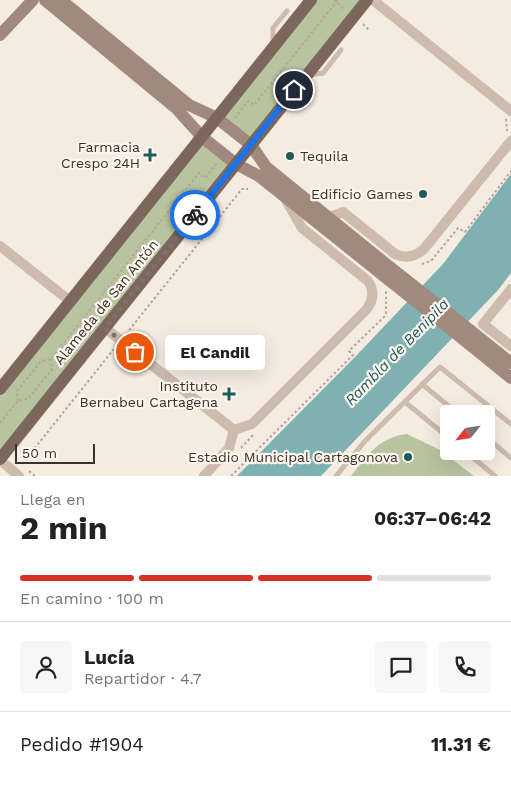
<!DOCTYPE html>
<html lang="es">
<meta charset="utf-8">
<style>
body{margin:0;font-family:"Work Sans",sans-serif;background:#f6f6f6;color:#222;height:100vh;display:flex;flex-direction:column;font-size:19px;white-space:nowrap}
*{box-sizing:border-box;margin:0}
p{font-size:16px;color:#767676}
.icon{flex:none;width:28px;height:28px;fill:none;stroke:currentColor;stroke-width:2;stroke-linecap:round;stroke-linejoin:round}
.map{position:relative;height:476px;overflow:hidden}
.side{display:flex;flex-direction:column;background:#fff;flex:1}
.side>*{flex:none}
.needle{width:32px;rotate:240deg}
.buttons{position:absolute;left:440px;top:405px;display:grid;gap:10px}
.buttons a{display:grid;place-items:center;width:55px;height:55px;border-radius:5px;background:#fff;box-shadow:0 5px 20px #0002;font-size:25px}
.scale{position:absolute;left:15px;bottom:12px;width:80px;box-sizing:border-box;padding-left:5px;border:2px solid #3b302b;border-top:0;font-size:14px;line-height:18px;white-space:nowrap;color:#3b302b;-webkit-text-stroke:4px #fbf5ee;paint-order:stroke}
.pin{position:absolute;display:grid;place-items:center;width:42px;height:42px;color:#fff;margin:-21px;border:2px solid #fff;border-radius:50%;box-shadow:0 1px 5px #0007}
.courier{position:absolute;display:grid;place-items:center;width:50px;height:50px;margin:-25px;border:4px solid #1a73e8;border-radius:50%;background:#fff;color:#222;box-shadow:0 1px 6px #0007}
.bubble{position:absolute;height:35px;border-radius:5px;background:#fff;box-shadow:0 5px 20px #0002;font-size:16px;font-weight:700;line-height:35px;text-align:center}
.head em{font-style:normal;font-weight:700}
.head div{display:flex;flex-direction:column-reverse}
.head{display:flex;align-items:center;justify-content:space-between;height:85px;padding:0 20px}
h1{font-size:32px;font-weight:700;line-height:38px}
.bar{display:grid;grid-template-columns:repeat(4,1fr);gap:8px 5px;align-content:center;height:60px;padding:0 20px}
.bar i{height:6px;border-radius:4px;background:#e0e0e0}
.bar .on{background:#d93025}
.bar p{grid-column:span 4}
.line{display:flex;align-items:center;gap:12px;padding:0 20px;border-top:1px solid #e0e0e0}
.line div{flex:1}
.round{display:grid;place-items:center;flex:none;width:52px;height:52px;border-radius:5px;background:#f6f6f6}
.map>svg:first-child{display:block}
</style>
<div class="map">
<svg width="511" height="476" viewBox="0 0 511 476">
<rect width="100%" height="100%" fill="#f4ebe1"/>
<g fill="#b8c4a0">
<polygon points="311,0 367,0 251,145 217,118"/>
<polygon points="202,137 236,164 0,459 0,389"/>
<path d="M407 434 440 450 474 476H351C367 456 379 437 407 434Z"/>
</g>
<polygon fill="#7fb0b2" points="511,174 511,273 498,290 321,476 237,476 357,355 443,264"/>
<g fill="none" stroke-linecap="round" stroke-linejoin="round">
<g stroke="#b9a596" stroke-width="2" stroke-dasharray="2.5 2.5" stroke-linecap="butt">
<polyline points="334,0 345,10"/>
<polyline points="363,24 369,30"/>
<polyline points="235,118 248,101 254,105 338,0"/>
<polyline points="506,119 507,131"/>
<polyline points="422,264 431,261 458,228 465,232 511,171"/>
<polyline points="126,334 242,189 248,189"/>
<polyline points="18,401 17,391 41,361 51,359 199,173 205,178 217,163"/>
<polyline points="0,423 18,401 28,399 52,369 51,359"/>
<polyline points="241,448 253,435"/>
<polyline points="22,464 114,349"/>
<polyline points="29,471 35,476"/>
<polyline points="231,476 353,355 349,351 386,315 386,291"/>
</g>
<g stroke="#cdbbac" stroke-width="5">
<polyline points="273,43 273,28 287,11"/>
<polyline points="309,75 323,73 341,50"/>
<polyline points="422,384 458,414"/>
<polyline points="405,402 449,438"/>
<polyline points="486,437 511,458"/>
<polyline points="465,451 495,476"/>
<polyline points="336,476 365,441 440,367 511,424"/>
</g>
<g stroke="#cdbbac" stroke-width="10">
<polyline points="373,0 511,111"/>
<path d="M328 218 343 212 395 254C406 259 415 257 424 249L511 141"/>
<polyline points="0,246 70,301"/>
<polyline points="511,289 483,324 511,346"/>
<polyline points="105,328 234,430"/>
<polyline points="0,460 19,476"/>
<path d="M204 476 229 448 234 430 252 424 366 310C373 301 375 291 368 281L302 228 286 200"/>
</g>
<g stroke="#a18a7d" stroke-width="12">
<polyline points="45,0 176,108 202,137 236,164 259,176 384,276"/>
<polyline points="61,0 189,105 217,118 251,145 266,167 391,268"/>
<polyline points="0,35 33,0"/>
<polyline points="471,331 511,363"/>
<polyline points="463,339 511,378"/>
</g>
<g stroke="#7d675c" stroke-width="12">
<polyline points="0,389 311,0"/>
<polyline points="0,459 367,0"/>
</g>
<g stroke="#a18a7d" stroke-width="12">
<polyline points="391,268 471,331"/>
<polyline points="384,276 463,339"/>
</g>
</g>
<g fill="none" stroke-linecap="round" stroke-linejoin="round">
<polyline stroke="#7c716b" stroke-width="5" stroke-dasharray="0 9" points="135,352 105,328 195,215"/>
<polyline stroke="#1a73e8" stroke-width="6" points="195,215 294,90"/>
</g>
<g fill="#1f5a5e" stroke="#fbf5ee" stroke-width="2">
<path d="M147.5 147.5h5v5h5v5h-5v5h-5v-5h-5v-5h5z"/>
<circle cx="290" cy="156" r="5"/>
<circle cx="423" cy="194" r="5"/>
<path d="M226.5 386.5h5v5h5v5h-5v5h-5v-5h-5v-5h5z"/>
<circle cx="408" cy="457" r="5"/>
</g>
<g text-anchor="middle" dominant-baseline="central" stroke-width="4.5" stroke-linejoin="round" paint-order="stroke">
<g font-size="14" fill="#3b302b" stroke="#fbf5ee" text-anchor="end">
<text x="140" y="147">Farmacia<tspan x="140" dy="16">Crespo 24H</tspan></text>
<text x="300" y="156" text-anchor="start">Tequila</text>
<text x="413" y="194">Edificio Games</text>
<text x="218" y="386">Instituto<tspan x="218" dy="16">Bernabeu Cartagena</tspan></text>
<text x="398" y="457">Estadio Municipal Cartagonova</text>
</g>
<g font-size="14" fill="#3b302b" stroke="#fbf5ee">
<text transform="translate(106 302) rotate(-51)">Alameda de San Antón</text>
</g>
<g font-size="15" font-style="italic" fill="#1f5a5e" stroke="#fbf5ee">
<text transform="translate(397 352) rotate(-46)">Rambla de Benipila</text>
</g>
</g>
</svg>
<div class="buttons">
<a><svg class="needle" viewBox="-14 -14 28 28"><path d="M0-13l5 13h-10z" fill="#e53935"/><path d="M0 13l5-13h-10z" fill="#767676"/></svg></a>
</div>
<div class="scale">50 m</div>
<div class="pin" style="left:135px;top:352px;background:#ea580c"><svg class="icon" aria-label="bag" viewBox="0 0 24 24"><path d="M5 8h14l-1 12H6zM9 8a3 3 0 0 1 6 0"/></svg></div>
<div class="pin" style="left:294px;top:90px;background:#1f2937"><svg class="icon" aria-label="home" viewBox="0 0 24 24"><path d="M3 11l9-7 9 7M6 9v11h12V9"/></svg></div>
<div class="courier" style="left:195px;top:215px"><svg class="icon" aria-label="bike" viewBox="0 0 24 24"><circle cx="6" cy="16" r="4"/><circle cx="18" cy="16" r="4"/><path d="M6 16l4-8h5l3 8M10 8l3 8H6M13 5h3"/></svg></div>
<div class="bubble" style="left:165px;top:335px;width:100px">El Candil</div>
</div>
<section class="side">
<div class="head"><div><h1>2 min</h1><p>Llega en</p></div><em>06:37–06:42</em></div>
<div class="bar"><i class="on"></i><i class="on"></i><i class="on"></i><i></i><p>En camino · 100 m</p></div>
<div class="line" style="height:90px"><a class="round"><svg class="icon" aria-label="person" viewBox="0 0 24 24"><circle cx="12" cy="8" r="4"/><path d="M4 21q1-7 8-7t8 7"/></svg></a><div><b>Lucía</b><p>Repartidor · 4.7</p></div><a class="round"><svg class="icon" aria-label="chat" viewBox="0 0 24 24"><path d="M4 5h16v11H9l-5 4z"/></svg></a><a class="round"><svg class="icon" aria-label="phone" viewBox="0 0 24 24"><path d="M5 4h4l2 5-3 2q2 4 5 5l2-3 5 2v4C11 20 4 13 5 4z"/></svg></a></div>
<div class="line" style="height:65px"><div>Pedido #1904</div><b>11.31 €</b></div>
</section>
